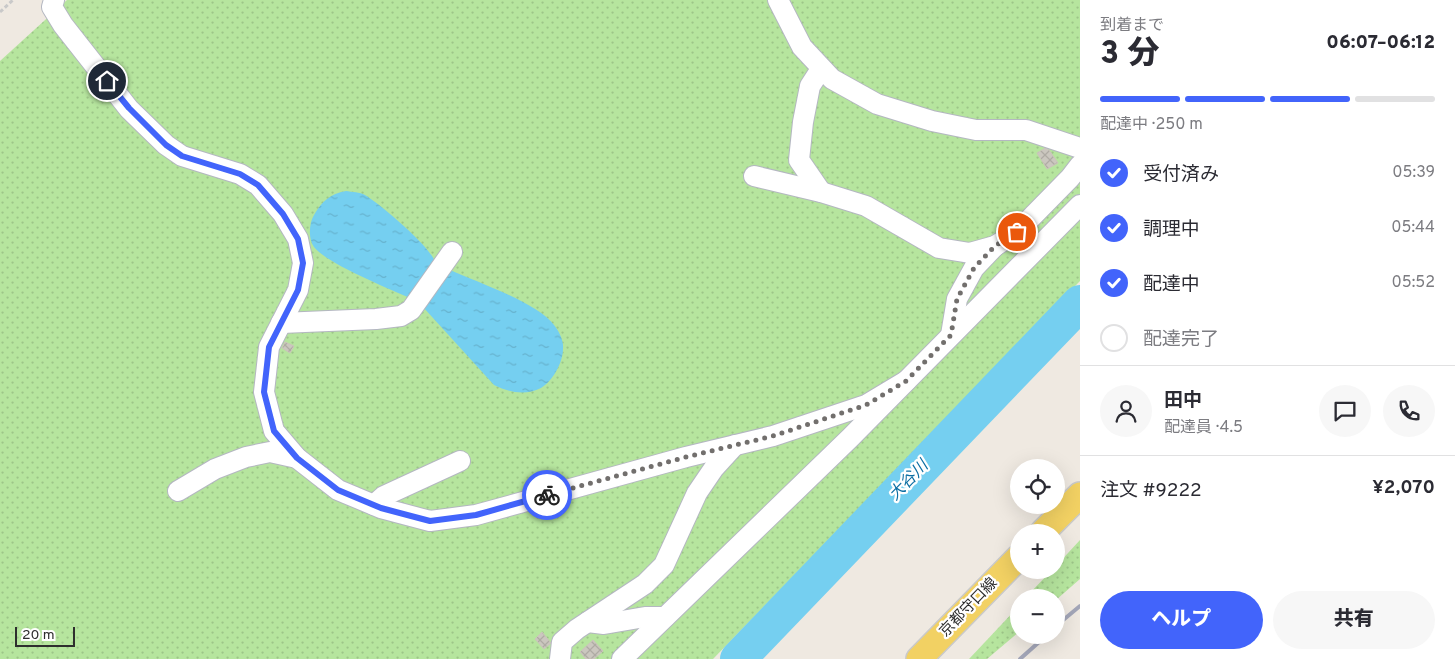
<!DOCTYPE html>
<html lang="ja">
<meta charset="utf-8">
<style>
body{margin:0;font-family:Overpass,"Noto Sans JP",sans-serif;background:#f7f7f7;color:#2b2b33;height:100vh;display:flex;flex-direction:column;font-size:19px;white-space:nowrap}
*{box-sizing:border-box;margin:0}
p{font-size:16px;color:#7c7c81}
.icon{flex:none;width:28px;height:28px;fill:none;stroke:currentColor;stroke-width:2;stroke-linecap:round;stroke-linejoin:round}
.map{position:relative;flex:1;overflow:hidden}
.drawer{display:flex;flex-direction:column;background:#fff;width:375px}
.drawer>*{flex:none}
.fabs{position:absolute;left:1010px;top:459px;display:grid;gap:10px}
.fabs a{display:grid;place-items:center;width:55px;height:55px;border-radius:50%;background:#fff;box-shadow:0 5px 20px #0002;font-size:25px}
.scale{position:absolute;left:15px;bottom:12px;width:60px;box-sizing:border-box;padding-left:5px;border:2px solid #2e2e2e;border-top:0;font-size:14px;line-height:18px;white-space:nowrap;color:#2e2e2e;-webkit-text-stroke:4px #fff;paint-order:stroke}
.pin{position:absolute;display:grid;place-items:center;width:42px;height:42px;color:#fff;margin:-21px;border:2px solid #fff;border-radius:50%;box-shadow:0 1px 5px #0007}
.courier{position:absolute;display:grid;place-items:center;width:50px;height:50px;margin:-25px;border:4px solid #4264fb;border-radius:50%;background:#fff;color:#222;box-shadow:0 1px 6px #0007}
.head em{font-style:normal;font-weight:800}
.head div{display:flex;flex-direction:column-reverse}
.head{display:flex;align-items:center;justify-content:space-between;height:85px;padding:0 20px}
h1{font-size:32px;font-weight:800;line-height:38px}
.bar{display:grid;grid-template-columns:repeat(4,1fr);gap:8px 5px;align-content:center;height:60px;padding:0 20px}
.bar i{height:6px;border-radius:4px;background:#e1e1e2}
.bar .current{background:#4264fb}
.bar p{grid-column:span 4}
.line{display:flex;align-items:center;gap:12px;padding:0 20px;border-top:1px solid #e1e1e2}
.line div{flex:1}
.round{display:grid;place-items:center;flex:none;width:52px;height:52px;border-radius:26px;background:#f7f7f7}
ol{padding:0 20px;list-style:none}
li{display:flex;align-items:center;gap:15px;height:55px}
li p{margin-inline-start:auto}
li .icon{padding:5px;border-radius:50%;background:#4264fb;color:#fff;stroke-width:4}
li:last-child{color:#7c7c81}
li i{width:28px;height:28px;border:2px solid #e1e1e2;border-radius:50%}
.button{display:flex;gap:10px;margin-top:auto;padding:10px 20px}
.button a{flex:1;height:58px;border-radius:30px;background:#4264fb;color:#fff;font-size:20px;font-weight:800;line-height:58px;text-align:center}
.button a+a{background:#f7f7f7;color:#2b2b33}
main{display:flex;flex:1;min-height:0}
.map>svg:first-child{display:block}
</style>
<main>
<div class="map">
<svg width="1080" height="659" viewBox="0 0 1080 659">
<defs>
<pattern id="grass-dots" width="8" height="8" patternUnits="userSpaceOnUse" patternTransform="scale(1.25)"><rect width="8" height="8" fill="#b6e59e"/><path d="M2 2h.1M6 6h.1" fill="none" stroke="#9dc588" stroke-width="1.8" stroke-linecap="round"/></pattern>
<pattern id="water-ripples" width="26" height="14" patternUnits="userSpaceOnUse" patternTransform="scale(1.25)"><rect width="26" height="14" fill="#75cff0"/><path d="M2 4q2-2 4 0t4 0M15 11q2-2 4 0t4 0" fill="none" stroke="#66b2ce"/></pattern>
<pattern id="building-cross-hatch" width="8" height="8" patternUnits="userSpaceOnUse" patternTransform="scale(1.25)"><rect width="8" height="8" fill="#cbc7bf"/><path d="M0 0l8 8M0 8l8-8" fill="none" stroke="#afaba4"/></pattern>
</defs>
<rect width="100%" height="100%" fill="#efe9e1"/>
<g fill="url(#grass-dots)">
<polygon points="67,0 1080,0 1080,281 713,659 0,659 0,61"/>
<polygon points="1080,540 1080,579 1056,600 1056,598 1026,597 1052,570 1056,570 1056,566"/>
<polygon points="1019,606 1019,632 987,659 969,659"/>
</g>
<g fill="url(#water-ripples)">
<path d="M346 191C352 192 360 192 365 195 380 204 431 247 435 262L412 299C388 288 329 265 314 247 308 239 309 223 314 215 322 201 330 194 346 191Z"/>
<path d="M450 270C477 282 538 303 554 325 559 331 564 341 563 349 563 362 553 381 541 388 525 396 508 392 494 385L423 307Z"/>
</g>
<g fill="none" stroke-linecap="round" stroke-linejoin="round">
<polyline stroke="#75cff0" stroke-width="36" points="738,659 1080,303"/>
</g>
<g fill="url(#building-cross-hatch)" stroke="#cbc5ba">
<polygon points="1047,147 1058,163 1047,169 1037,153"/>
<polygon points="285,342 294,346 290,353 282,348"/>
<polygon points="542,632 551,643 544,649 535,639"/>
<polygon points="593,640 603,651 594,659 586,659 580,652"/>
</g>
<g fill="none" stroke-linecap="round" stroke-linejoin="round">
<defs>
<g id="minor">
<polyline points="54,0 52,7 63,25 129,109 166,145 182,156 240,174 258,185 283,214 298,239 303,263 298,290 269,347 264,392 274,431 297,458 338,490 381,508 430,521 476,515 686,457 773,436 866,405 906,381"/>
<polyline points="778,0 802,47 832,79 877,104 932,121 976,130 1026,130 1080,148"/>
<polyline points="754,176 821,192 866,206 939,248 970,253 995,246 1017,232 1070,178 1080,165"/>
<polyline points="821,192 799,160 803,122 810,86 821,69"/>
<polyline points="281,323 376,319 401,316 411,310 452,252"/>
<polyline points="951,335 957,299 974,268 995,246"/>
<polyline points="178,491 215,469 246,457 270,452 297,458"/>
<polyline points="374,505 384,496 460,461"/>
<polyline points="588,622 604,624 645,617 665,617"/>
<polyline points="560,659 562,642 577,629 645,584 664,565 697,493 714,468 735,445"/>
<polyline points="622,659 850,438 1080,205"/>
</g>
<g id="major">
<polyline points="1043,532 1080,495"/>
<polyline points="919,659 1019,557"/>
</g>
</defs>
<use href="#minor" stroke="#b4b7c1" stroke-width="22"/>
<use href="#major" stroke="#c9c9c9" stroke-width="28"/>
<polyline stroke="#c9c9c9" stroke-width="3" stroke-dasharray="4 2.5" stroke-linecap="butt" points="0,12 13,0"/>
<use href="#minor" stroke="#fff" stroke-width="20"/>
<use href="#major" stroke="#f2d163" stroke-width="25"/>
<g stroke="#a3a6b8" stroke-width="4">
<polyline points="1056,626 1080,606"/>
<polyline points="1020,659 1047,635"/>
</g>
</g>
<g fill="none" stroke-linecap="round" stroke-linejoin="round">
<polyline stroke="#726f6d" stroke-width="5" stroke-dasharray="0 9" points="547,495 686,457 773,436 866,405 906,381 951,335 957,299 974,268 995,246 1017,232"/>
<polyline stroke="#4264fb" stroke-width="6" points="107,81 129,108 166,145 182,156 240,174 258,185 283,214 298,239 303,263 298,290 269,347 264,392 274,431 297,458 338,490 381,508 430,521 476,515 547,495"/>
</g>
<g text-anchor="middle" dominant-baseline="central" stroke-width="4.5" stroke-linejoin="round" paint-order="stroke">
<g font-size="15" fill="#2e2e2e" stroke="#fff">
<text transform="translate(969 608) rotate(-46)">京都守口線</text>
</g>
<g font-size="16" font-style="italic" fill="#0d6fa3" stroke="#fff">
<text transform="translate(909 481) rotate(-46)">大谷川</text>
</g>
</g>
</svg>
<div class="fabs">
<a><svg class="icon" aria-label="locate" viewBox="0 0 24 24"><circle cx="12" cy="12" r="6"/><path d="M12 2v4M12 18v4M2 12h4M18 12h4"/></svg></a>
<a>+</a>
<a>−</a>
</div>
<div class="scale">20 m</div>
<div class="pin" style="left:1017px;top:232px;background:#ea580c"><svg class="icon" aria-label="bag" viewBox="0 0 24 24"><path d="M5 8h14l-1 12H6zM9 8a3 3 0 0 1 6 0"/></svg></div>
<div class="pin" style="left:107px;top:81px;background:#1f2937"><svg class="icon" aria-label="home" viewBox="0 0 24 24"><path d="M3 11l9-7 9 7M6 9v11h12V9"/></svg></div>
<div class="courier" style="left:547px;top:495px"><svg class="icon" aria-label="bike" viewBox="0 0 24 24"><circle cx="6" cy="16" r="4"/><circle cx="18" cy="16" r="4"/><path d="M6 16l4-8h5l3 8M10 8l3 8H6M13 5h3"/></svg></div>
</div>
<section class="drawer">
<div class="head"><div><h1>3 分</h1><p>到着まで</p></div><em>06:07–06:12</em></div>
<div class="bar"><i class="current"></i><i class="current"></i><i class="current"></i><i></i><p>配達中 · 250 m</p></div>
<ol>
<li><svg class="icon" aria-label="check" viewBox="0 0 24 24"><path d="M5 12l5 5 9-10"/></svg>受付済み<p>05:39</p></li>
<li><svg class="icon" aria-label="check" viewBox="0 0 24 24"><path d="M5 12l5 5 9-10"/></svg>調理中<p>05:44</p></li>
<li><svg class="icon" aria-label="check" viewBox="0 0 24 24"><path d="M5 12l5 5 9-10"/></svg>配達中<p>05:52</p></li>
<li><i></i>配達完了</li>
</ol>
<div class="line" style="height:90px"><a class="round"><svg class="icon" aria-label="person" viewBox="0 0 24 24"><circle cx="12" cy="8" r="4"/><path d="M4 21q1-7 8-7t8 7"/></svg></a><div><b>田中</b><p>配達員 · 4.5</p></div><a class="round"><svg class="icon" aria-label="chat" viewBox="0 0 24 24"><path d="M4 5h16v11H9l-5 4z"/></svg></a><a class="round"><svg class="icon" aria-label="phone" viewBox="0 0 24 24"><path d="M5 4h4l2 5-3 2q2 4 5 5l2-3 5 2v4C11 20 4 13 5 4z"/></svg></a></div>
<div class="line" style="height:65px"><div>注文 #9222</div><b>¥2,070</b></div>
<div class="button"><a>ヘルプ</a><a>共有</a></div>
</section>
</main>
